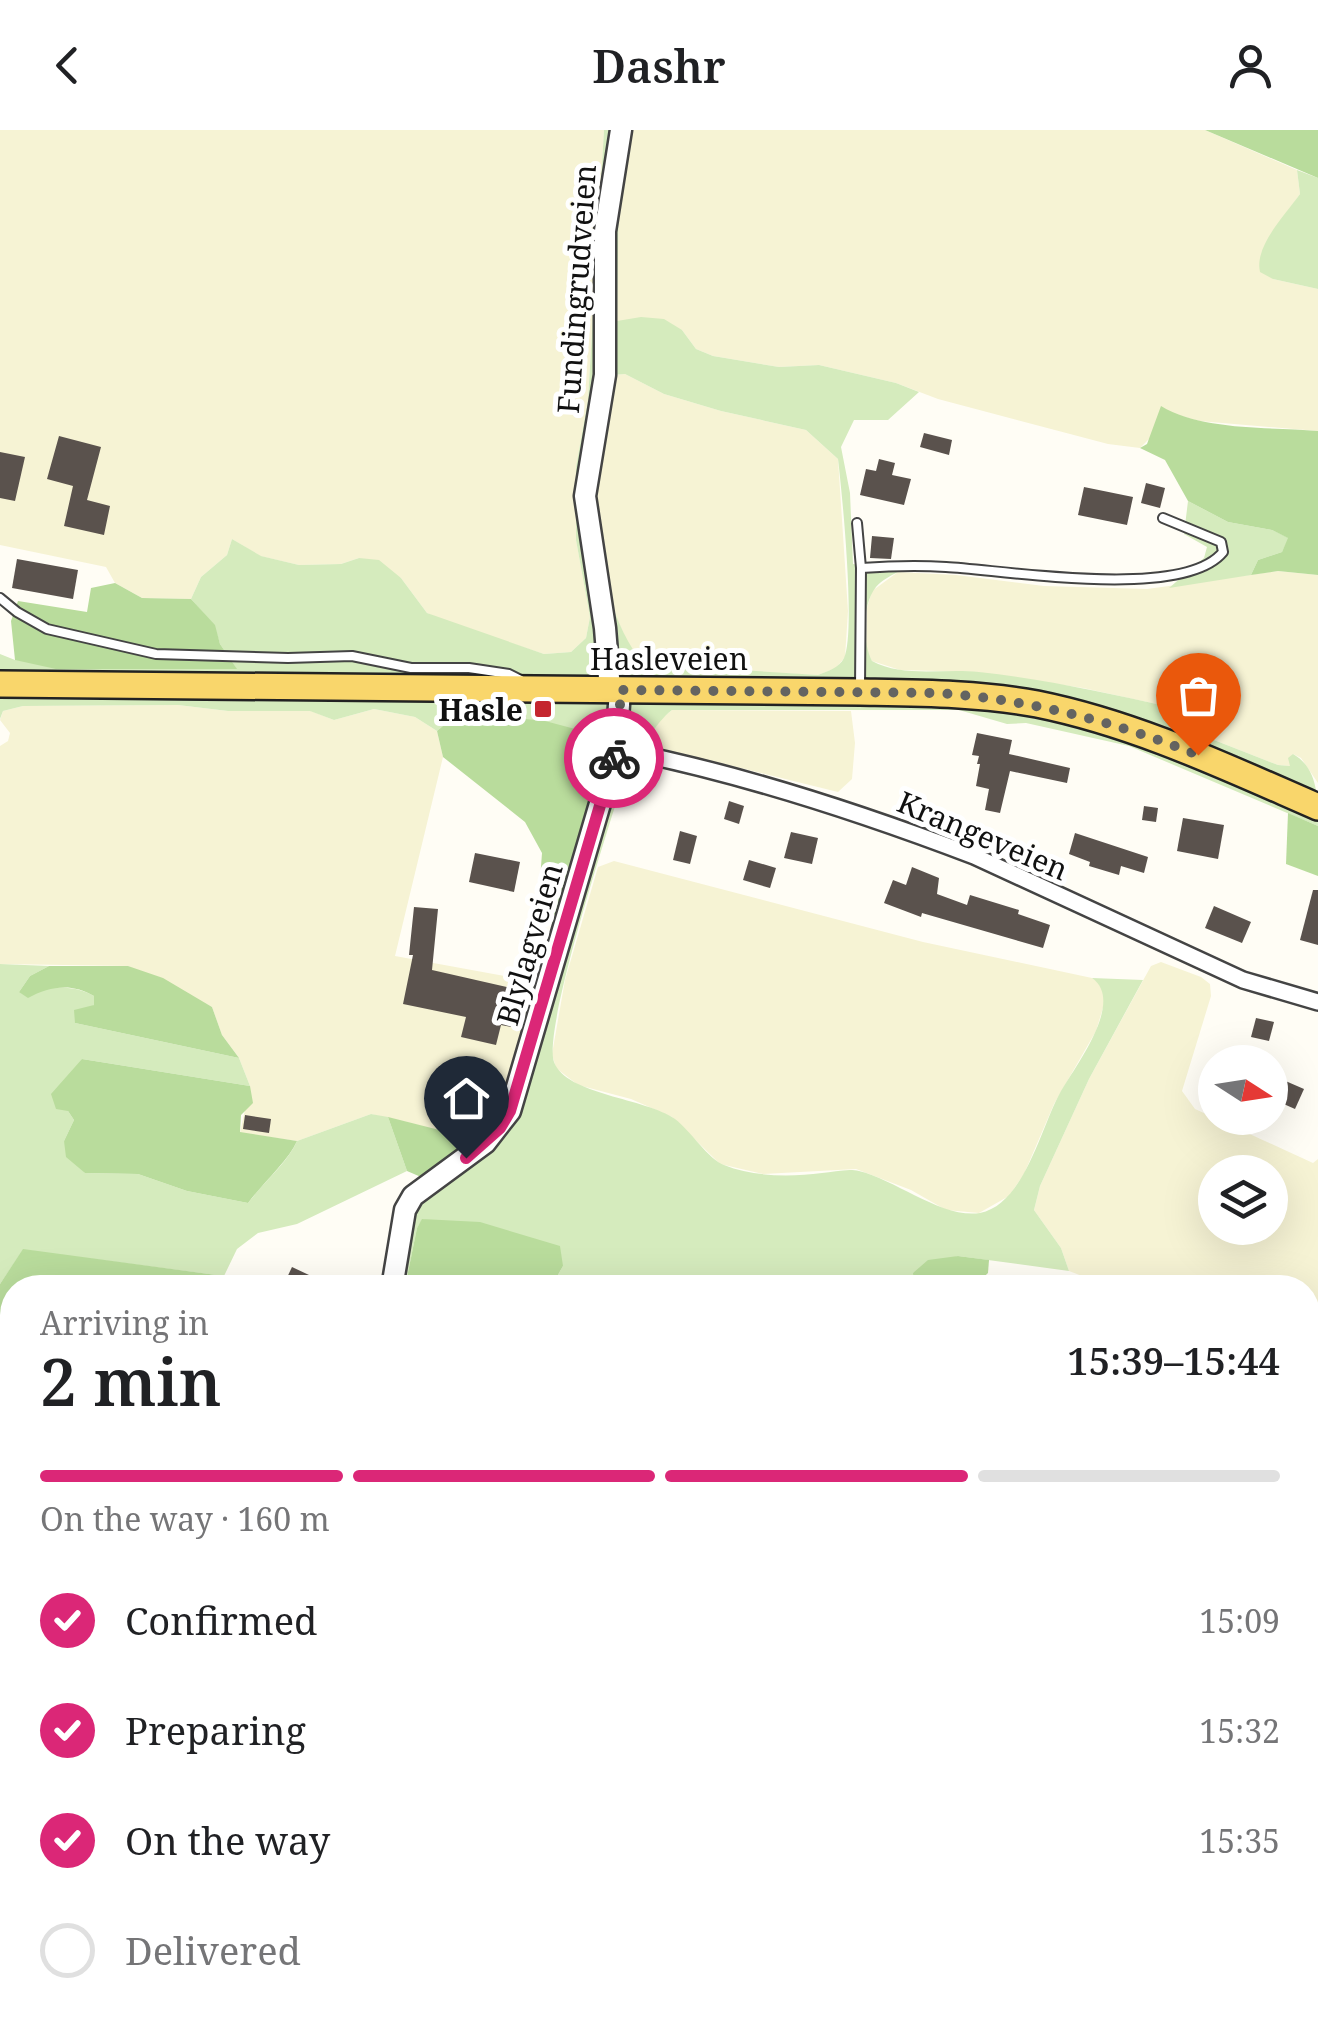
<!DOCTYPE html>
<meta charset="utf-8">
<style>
body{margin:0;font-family:"Noto Serif",serif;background:#f6f6f6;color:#202124;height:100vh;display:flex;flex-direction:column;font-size:38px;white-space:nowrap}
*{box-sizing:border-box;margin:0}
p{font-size:32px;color:#757577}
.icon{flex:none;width:55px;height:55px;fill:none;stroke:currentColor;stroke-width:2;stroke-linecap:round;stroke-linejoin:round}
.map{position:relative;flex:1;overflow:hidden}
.side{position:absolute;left:0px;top:1145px;width:1320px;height:752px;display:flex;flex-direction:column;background:#fff;border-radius:40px 40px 0 0;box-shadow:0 10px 40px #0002}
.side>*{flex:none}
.needle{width:65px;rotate:102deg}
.buttons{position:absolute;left:1198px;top:915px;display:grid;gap:20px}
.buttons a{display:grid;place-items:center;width:90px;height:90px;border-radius:50%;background:#fff;box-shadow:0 10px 40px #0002;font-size:50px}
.pin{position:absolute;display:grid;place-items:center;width:85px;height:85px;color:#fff;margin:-102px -42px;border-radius:50% 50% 50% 0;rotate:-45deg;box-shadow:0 0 10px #0007}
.pin .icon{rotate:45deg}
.courier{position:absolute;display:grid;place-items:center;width:100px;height:100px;margin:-50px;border:8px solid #db2777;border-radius:50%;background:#fff;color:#222;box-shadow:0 2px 12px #0007}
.headline em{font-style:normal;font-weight:600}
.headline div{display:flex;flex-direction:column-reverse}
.headline{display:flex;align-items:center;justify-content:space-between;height:170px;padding:0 40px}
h1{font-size:65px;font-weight:600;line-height:75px}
.bar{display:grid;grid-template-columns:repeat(4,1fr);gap:15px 10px;align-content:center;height:120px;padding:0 40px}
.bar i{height:12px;border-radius:8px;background:#e0e0e0}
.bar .on{background:#db2777}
.bar p{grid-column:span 4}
ol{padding:0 40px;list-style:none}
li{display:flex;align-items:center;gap:30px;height:110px}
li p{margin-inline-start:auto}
li .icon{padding:10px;border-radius:50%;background:#db2777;color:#fff;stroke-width:4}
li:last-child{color:#757577}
li i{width:55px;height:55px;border:5px solid #e0e0e0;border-radius:50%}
header{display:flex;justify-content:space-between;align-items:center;height:130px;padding:0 40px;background:#fff;font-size:45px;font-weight:600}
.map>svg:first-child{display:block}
</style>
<header><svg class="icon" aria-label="back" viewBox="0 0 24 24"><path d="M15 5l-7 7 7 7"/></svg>Dashr<svg class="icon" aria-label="person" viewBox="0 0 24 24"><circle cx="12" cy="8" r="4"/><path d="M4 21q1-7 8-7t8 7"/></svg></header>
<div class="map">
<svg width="1318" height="1896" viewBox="0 0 1318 1896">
<rect width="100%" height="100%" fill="#fffdf5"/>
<g fill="#f6f3d4" fill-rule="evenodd">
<polygon points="0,0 604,0 588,270 576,337 576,410 590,487 586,508 571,522 544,524 449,493 427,483 401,448 359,428 341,434 299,435 260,426 232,409 227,425 201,447 191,469 142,468 115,453 106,437 0,415"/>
<polygon points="633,0 1205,0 1297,40 1300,64 1272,105 1273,149 1318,159 1318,301 1199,291 1174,284 1140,318 1108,314 938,269 896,253 819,235 779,237 713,226 696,219 682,200 617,192 619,53"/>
<polygon points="625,244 664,264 721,281 806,300 838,329 848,481 845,527 836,538 818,545 691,539 644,534 631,520 617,489 599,417 595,375 613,245"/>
<polygon points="1278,441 1318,445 1318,653 1301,628 1293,624 1290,636 1278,635 1214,610 1170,577 1083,558 976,542 900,540 872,531 866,520 867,478 872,461 898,442 956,445 1044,456 1147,459"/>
<polygon points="178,575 228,581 311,581 334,590 374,579 415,587 437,601 443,627 395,826 543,853 505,980 479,1010 371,984 297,1011 240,1003 250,956 239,928 222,905 212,877 128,836 0,834 0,616 8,611 10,603 0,590 3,581 23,576"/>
<polygon points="672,580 851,581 855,613 852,649 838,662 647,615 655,594"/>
<polygon points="614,731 923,812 1092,848 1102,855 1106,868 1096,901 1054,974 1024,1044 1009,1066 979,1083 946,1080 911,1060 856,1039 763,1044 720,1034 672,987 631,969 578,955 556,938 552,924 565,850 598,737"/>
<path d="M1161 832 1201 847 1210 854 1211 866 1182 961 1195 979 1313 1033 1318 1029V1614L1308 1633V1158L1111 1157 1069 1141 1061 1118 1034 1080 1040 1056 1089 949 1151 836ZM1215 1042H1270V1098H1215Z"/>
<polygon points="12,1450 12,1793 0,1788 0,1453"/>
<polygon points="1318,1647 1318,1834 1308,1846 1308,1667"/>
</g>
<g fill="#d5ebbd" fill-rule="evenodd">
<path d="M604 0H633L619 54 617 191 641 187 664 189 682 200 696 219 713 226 779 237 819 235 896 253 919 262 888 290H854L841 317 850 363 853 434 898 442C890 446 882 450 876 457 862 474 862 512 872 531 903 548 944 538 979 542 1043 549 1107 563 1170 577L1184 583 1214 610 1278 635 1290 636 1288 628 1293 624C1318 638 1318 668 1318 696L1129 616 1026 593 1007 594 959 580H672C653 595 647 615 629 631 615 679 542 897 554 932 566 965 646 968 675 989 690 1000 709 1030 724 1035 754 1047 790 1047 822 1043 834 1042 848 1038 859 1041 896 1050 943 1089 980 1083 1025 1074 1041 996 1061 961 1077 934 1125 871 1092 848L1143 850 1089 949 1040 1056 1034 1080 1061 1118 1069 1141 958 1126 913 1143 914 1157H551L563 1136 423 1089 417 1098 405 1157H383L408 1058 469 1019 505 979 589 688 451 589 437 601 415 587 374 579 334 590 310 581H228L178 575 23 576 3 581 0 589V524L15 530 236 538 220 514 214 495 191 469 201 447 227 425 232 409 261 426 299 435 341 434 359 428 379 430 401 448 427 483 544 524 571 522 586 508 590 487 576 410V337L588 270ZM625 244 664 264 721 281 806 300 838 329C842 362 856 503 844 528 839 538 828 541 818 545L644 534C613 500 593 421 595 375 596 336 609 286 613 245Z"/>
<path d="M1297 40 1318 48V159L1273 149 1260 142C1254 116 1286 84 1300 64Z"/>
<polygon points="1188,371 1228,392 1272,400 1289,408 1282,422 1258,430 1251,445 1169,458 1204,428 1207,417 1184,404"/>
<path d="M0 834 49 836 30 846 19 862C45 858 71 853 94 866V875L75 893 239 928 250 956 82 929 68 981 74 990 64 1011 85 1043 138 1044 187 1061 248 1073C263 1053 288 1032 297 1011L371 984 388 987 407 1041 297 1094 258 1103 237 1119 224 1146 23 1120 0 1154Z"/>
</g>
<g fill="#b9dc9c">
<polygon points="1205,0 1318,0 1318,48"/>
<path d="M1161 276C1202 301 1271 297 1318 301V445L1278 441 1251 445 1258 430 1282 422 1288 408 1272 400 1228 392 1188 371 1165 330 1140 318 1147 314Z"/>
<polygon points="115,453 142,468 191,469 215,495 220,514 237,539 56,539 15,530 11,491 18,471 87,482 91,458"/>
<path d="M466 583 545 591 594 604C601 671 576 732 557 795L532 787 539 764 542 723 525 692 443 627 437 601 451 589Z"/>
<polygon points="1288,683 1318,696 1318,746 1286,734"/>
<path d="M49 836H128L163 848 212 877 222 905 239 928 75 893 74 880 94 875V866C72 853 50 856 28 868L19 862 30 846Z"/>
<path d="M82 929 250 956 253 973 241 985 240 1002 297 1011C288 1031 263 1053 248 1073L187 1061 138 1044 85 1043 66 1027 64 1011 74 990 68 981 56 979 51 964Z"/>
<polygon points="388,987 479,1010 421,1047 407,1041"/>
<polygon points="422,1089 480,1092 560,1116 563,1136 551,1157 405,1157 417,1098"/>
<polygon points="23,1119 224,1146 220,1157 12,1158 12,1450 0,1453 0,1154"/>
<polygon points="958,1126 989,1130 988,1143 973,1157 914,1157 913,1143 928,1130"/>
<polygon points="0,1788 12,1793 12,1885 160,1885 161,1896 0,1896"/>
<polygon points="1318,1834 1318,1875 1300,1896 830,1896 831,1893 864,1885 1308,1885 1308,1846"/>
<polygon points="453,1885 599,1885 590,1896 462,1896"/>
</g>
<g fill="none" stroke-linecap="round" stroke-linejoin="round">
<polyline stroke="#3f96cf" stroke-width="5" points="569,1885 571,1896"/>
</g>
<g fill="#5a524d">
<polygon points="924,303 952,310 949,325 920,317"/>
<polygon points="59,306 101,317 87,370 110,376 104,405 64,396 73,356 47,349"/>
<polygon points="0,322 25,327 15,371 0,368"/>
<polygon points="879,329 895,333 892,345 911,349 904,375 860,365 866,339 876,341"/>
<polygon points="1146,353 1165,358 1160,378 1141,373"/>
<polygon points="1084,357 1133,367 1127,395 1078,385"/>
<polygon points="872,406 894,408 891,429 870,428"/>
<polygon points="17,429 78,440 73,469 12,458"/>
<polygon points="977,603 1012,610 1009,624 1070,638 1067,653 1010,641 1000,683 985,680 989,659 976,656 980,634 977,634 979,626 972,625"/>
<polygon points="729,671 744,676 739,694 724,689"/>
<polygon points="1144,676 1158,678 1156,692 1142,690"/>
<polygon points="1183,688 1224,695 1218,729 1177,721"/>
<polygon points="680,701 697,706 690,734 673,730"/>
<polygon points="791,702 818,708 812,734 784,728"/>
<polygon points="1075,703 1148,727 1144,743 1121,736 1119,745 1089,736 1090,732 1069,724"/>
<polygon points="475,723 520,732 514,762 469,752"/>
<polygon points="749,730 776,738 770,758 743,750"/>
<polygon points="912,737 939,748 937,764 967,775 970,765 1019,780 1018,784 1050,795 1043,818 922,783 921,787 884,773 893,750 906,755"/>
<polygon points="1313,760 1318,760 1318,815 1300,810"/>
<polygon points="1214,776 1251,792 1242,813 1205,798"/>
<polygon points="414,777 438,779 432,840 520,860 511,897 501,895 496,915 461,907 466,887 403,874 413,825 409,825"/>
<polygon points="529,817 543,821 536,842 522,838"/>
<polygon points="1256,888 1274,892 1269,911 1251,907"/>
<polygon points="439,936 466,942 460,967 433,961"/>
<polygon points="1274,946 1304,959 1295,979 1270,968"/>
<polygon points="245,985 271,989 269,1003 243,999"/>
<polygon points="292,1137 309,1145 303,1158 284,1154"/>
</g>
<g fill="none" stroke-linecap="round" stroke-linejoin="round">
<defs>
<g id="service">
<polyline points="857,393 861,438 860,557"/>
<path d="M861 438C889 436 918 435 946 437 1005 440 1183 471 1223 422L1221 412 1163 388"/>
<polyline points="0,468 17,482 47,499 156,524 288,528 352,526 411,538 469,538 509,544 521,550"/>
</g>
<path id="minor" d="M616 619C736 642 861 683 974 726L1243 850 1318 872"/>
<g id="tertiary">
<polyline points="610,560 605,498 585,366 605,245 605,101 621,0"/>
<polyline points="392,1158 405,1080 413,1066 485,1013 510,981 616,619 620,560"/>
<polyline points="283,1885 306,1896"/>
</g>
<path id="primary" d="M0 554 860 562C919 563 978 563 1037 574 1136 594 1226 637 1318 677"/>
</defs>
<use href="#service" stroke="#444" stroke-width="12"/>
<use href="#minor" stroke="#444" stroke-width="20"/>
<use href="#tertiary" stroke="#444" stroke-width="25"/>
<use href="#primary" stroke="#222" stroke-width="30"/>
<g stroke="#333" stroke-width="4" stroke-dasharray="10 5" stroke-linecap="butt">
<polyline points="0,1329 12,1333"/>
<polyline points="0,1608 12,1611"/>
<polyline points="0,1846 12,1848"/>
<polyline points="883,1885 900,1896"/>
</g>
<use href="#service" stroke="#fff" stroke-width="8"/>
<use href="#minor" stroke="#fff" stroke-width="15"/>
<use href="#tertiary" stroke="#fff" stroke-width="20"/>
<use href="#primary" stroke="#f9d66b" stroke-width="25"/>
</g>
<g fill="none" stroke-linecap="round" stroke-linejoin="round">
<path stroke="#646461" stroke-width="10" stroke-dasharray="0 18" d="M614 628 620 598V560L939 563C1031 570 1113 591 1198 625"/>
<polyline stroke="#db2777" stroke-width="12" points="466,1028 500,998 510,981 614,628"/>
</g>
<rect fill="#c4262e" stroke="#fff" stroke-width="4" x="533" y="569" width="20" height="20" rx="5"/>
<g text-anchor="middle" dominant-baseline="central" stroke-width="10" stroke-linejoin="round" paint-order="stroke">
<g font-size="30" fill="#111" stroke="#fff">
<text transform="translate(576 159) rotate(-86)">Fundingrudveien</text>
<text x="669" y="528">Hasleveien</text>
<text transform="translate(983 705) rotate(23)">Krangeveien</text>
<text transform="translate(529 814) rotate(-74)">Blylagveien</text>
</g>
<g font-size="30" font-weight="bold" fill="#111" stroke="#fff" text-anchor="end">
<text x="523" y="579">Hasle</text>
</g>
</g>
</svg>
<div class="buttons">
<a><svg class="needle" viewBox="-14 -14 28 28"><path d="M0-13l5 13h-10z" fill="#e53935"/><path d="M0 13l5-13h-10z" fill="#757577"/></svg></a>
<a><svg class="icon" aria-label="layers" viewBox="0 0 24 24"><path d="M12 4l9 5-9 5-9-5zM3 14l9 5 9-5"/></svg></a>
</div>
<div class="pin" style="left:1198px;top:625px;background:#ea580c"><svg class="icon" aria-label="bag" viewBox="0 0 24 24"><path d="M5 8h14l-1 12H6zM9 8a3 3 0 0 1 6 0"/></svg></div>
<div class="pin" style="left:466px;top:1028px;background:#1f2937"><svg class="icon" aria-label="home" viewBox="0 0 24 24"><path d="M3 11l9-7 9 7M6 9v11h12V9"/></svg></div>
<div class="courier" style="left:614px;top:628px"><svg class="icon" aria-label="bike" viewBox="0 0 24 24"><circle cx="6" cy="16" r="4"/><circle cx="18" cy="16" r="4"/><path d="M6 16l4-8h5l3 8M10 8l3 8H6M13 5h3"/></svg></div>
<section class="side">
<div class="headline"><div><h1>2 min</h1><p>Arriving in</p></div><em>15:39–15:44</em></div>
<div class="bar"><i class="on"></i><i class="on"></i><i class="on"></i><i></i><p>On the way · 160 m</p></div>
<ol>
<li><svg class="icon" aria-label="check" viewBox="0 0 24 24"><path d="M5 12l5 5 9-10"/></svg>Confirmed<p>15:09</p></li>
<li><svg class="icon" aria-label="check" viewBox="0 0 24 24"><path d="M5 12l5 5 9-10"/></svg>Preparing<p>15:32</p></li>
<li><svg class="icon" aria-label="check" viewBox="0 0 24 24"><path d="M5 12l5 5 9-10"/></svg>On the way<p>15:35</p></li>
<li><i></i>Delivered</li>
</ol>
</section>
</div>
